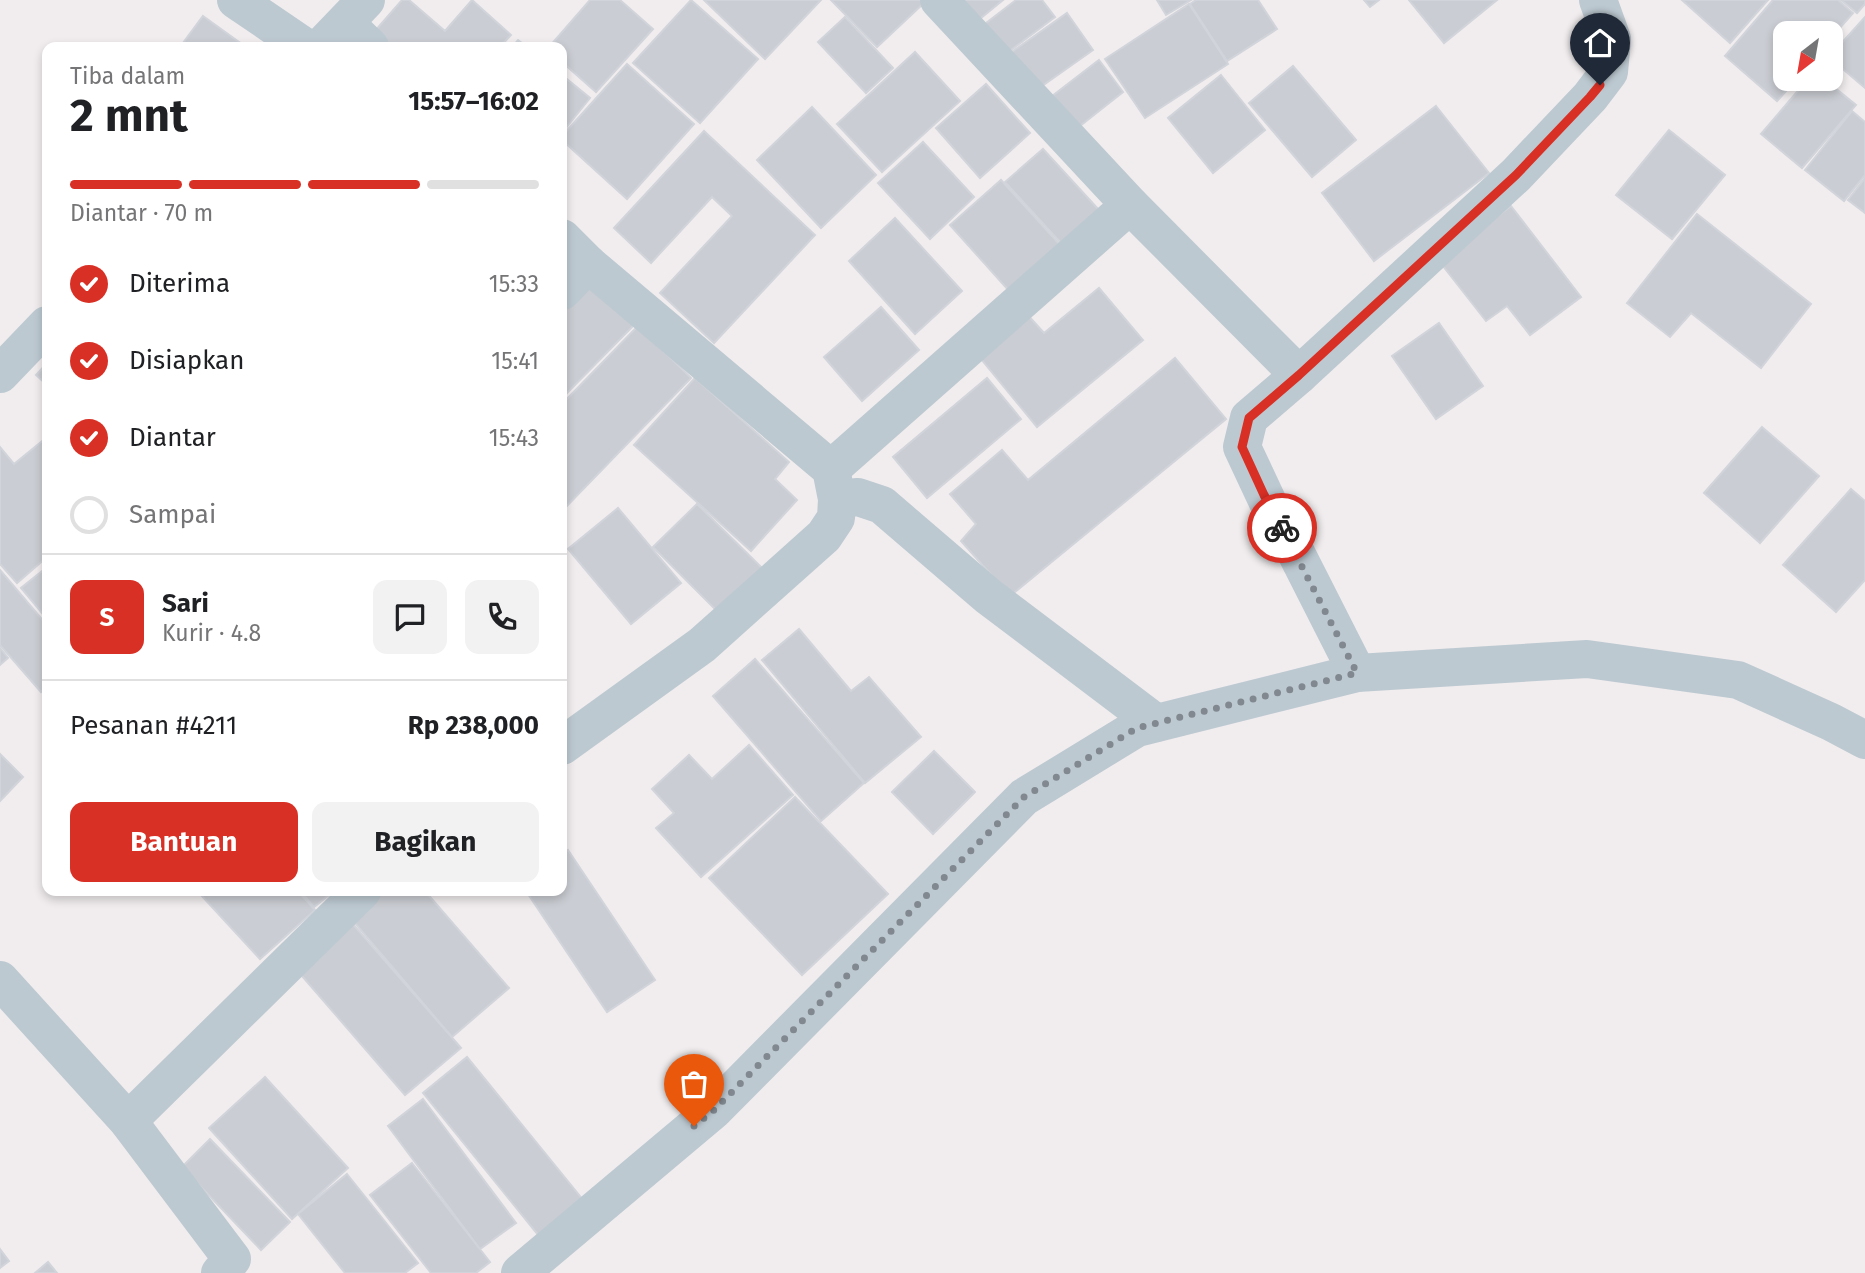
<!DOCTYPE html>
<html lang="id">
<meta charset="utf-8">
<style>
body{margin:0;font-family:"Fira Sans",sans-serif;background:#f2f2f2;color:#202124;height:100vh;display:flex;flex-direction:column;font-size:26px;white-space:nowrap}
*{box-sizing:border-box;margin:0}
p{font-size:23px;color:#757577}
.icon{flex:none;width:38px;height:38px;fill:none;stroke:currentColor;stroke-width:2;stroke-linecap:round;stroke-linejoin:round}
.map{position:relative;flex:1;overflow:hidden}
.details{position:absolute;left:42px;top:42px;width:525px;height:854px;display:flex;flex-direction:column;background:#fff;border-radius:14px;box-shadow:0 4px 10px #0003}
.details>*{flex:none}
.needle{width:46px;rotate:211deg}
.fabs{position:absolute;left:1773px;top:21px;display:grid;gap:14px}
.fabs a{display:grid;place-items:center;width:70px;height:70px;border-radius:14px;background:#fff;box-shadow:0 4px 10px #0003;font-size:35px}
.pin{position:absolute;display:grid;place-items:center;width:60px;height:60px;color:#fff;margin:-72px -30px;border-radius:50% 50% 50% 0;rotate:-45deg;box-shadow:0 0 7px #0007}
.pin .icon{rotate:45deg}
.courier{position:absolute;display:grid;place-items:center;width:70px;height:70px;margin:-35px;border:5px solid #d93025;border-radius:50%;background:#fff;color:#222;box-shadow:0 2px 9px #0007}
.summary em{font-style:normal;font-weight:700}
.summary div{display:flex;flex-direction:column-reverse}
.summary{display:flex;align-items:center;justify-content:space-between;height:119px;padding:0 28px}
h1{font-size:46px;font-weight:700;line-height:52px}
.bar{display:grid;grid-template-columns:repeat(4,1fr);gap:10px 7px;align-content:center;height:84px;padding:0 28px}
.bar i{height:9px;border-radius:5px;background:#e0e0e0}
.bar .current{background:#d93025}
.bar p{grid-column:span 4}
.line{display:flex;align-items:center;gap:18px;padding:0 28px;border-top:2px solid #e0e0e0}
.line div{flex:1}
.round{display:grid;place-items:center;flex:none;width:74px;height:74px;border-radius:14px;background:#f2f2f2}
ol{padding:0 28px;list-style:none}
li{display:flex;align-items:center;gap:21px;height:77px}
li p{margin-inline-start:auto}
li .icon{padding:7px;border-radius:50%;background:#d93025;color:#fff;stroke-width:4}
li:last-child{color:#757577}
li i{width:38px;height:38px;border:4px solid #e0e0e0;border-radius:50%}
.button{display:flex;gap:14px;margin-top:auto;padding:14px 28px}
.button a{flex:1;height:80px;border-radius:14px;background:#d93025;color:#fff;font-size:28px;font-weight:700;line-height:80px;text-align:center}
.button a+a{background:#f2f2f2;color:#202124}
.map>svg:first-child{display:block}
</style>
<div class="map">
<svg width="1865" height="1273" viewBox="0 0 1865 1273">
<rect width="100%" height="100%" fill="#f1edee"/>
<g fill="#cacdd3" stroke="#d1d4da" stroke-width="2">
<polygon points="402,0 409,0 445,31 472,0 511,35 500,47 393,47 375,31"/>
<polygon points="590,0 620,0 653,29 596,92 562,62 562,47 549,47"/>
<polygon points="691,0 758,59 700,123 633,63"/>
<polygon points="704,0 821,0 765,59"/>
<polygon points="831,0 926,0 926,1 877,47"/>
<polygon points="958,0 1003,0 976,22"/>
<polygon points="1016,0 1042,0 1055,17 1003,56 981,27"/>
<polygon points="1157,0 1191,0 1166,15"/>
<polygon points="1196,0 1258,0 1277,29 1227,61 1190,4"/>
<polygon points="1364,0 1379,0 1370,7"/>
<polygon points="1409,0 1497,0 1444,43"/>
<polygon points="1682,0 1768,0 1730,43"/>
<polygon points="1773,0 1838,0 1853,13 1830,39 1830,33 1785,33 1785,79 1797,79 1777,101 1725,56"/>
<polygon points="1841,0 1865,0 1865,4 1857,13"/>
<polygon points="1189,4 1228,64 1145,118 1105,59"/>
<polygon points="1067,13 1093,50 1032,93 1006,56"/>
<polygon points="203,16 246,47 180,47"/>
<polygon points="845,17 893,68 866,93 818,42"/>
<polygon points="1865,17 1865,88 1830,58 1830,56"/>
<polygon points="518,40 527,47 512,47"/>
<polygon points="915,52 960,101 882,172 837,124"/>
<polygon points="1099,60 1123,92 1071,133 1047,100"/>
<polygon points="627,64 694,124 627,199 562,140 562,136"/>
<polygon points="1293,66 1356,140 1312,177 1249,103"/>
<polygon points="562,75 590,98 562,133"/>
<polygon points="1221,75 1265,130 1213,173 1168,118"/>
<polygon points="1808,79 1824,79 1856,105 1802,168 1761,134"/>
<polygon points="986,84 1030,133 980,178 936,128"/>
<polygon points="1436,106 1489,173 1374,261 1322,193"/>
<polygon points="812,107 876,175 821,228 757,160"/>
<polygon points="1852,111 1865,122 1865,175 1844,201 1805,170"/>
<polygon points="1669,130 1725,175 1672,239 1616,195"/>
<polygon points="704,131 815,235 714,343 660,293 732,216 712,197 651,263 614,228"/>
<polygon points="923,142 974,197 930,239 878,183"/>
<polygon points="1043,149 1099,210 1061,243 1005,182"/>
<polygon points="1865,178 1865,213 1848,200"/>
<polygon points="1001,180 1062,247 1011,293 950,225"/>
<polygon points="1511,206 1581,297 1530,335 1507,306 1486,321 1439,261"/>
<polygon points="1697,214 1811,304 1761,368 1691,313 1670,337 1627,303"/>
<polygon points="895,218 962,291 915,334 849,261"/>
<polygon points="584,273 635,324 562,398 562,295"/>
<polygon points="1099,288 1143,340 1037,427 976,353 1025,312 1044,333"/>
<polygon points="881,307 919,350 862,401 824,357"/>
<polygon points="1439,323 1483,386 1436,419 1392,356"/>
<polygon points="638,326 691,378 562,511 562,404"/>
<polygon points="1175,358 1226,419 1010,596 961,541 976,524 950,494 1002,450 1028,480"/>
<polygon points="47,363 47,385 36,375"/>
<polygon points="695,378 789,462 775,479 797,500 751,551 634,445"/>
<polygon points="987,378 1021,419 927,498 893,457"/>
<polygon points="1762,427 1819,476 1760,543 1704,493"/>
<polygon points="47,437 47,557 17,583 0,564 0,447 14,464"/>
<polygon points="1851,489 1865,501 1865,580 1836,612 1783,565"/>
<polygon points="697,504 764,570 720,614 653,547"/>
<polygon points="618,508 681,583 631,624 568,549"/>
<polygon points="47,567 47,619 21,588"/>
<polygon points="0,570 47,625 47,687 41,692 0,645"/>
<polygon points="799,629 851,691 869,677 921,737 865,783 762,660"/>
<polygon points="0,648 8,658 0,665"/>
<polygon points="755,659 864,783 821,821 713,696"/>
<polygon points="749,745 793,795 701,877 656,828 674,813 652,789 689,755 712,779"/>
<polygon points="934,751 975,792 933,834 892,792"/>
<polygon points="0,754 23,777 0,801"/>
<polygon points="795,797 888,894 802,975 709,878"/>
<polygon points="568,850 655,980 607,1012 526,891 562,891 562,854"/>
<polygon points="202,891 298,891 315,910 260,959 199,893"/>
<polygon points="300,891 334,891 314,907"/>
<polygon points="378,891 425,891 509,988 452,1037 348,915"/>
<polygon points="351,922 461,1048 405,1095 296,969"/>
<polygon points="467,1057 584,1201 539,1236 423,1093"/>
<polygon points="265,1077 348,1168 292,1219 209,1128"/>
<polygon points="423,1099 516,1223 480,1249 388,1126"/>
<polygon points="210,1139 290,1222 261,1250 182,1167"/>
<polygon points="412,1163 490,1262 476,1273 431,1273 370,1195"/>
<polygon points="347,1174 418,1263 405,1273 345,1273 298,1214"/>
<polygon points="0,1249 9,1261 0,1268"/>
<polygon points="48,1262 57,1273 35,1273"/>
</g>
<g fill="none" stroke-linecap="round" stroke-linejoin="round">
<g stroke="#bdc9d1" stroke-width="38">
<polyline points="236,0 305,47"/>
<polyline points="939,0 1130,205 1299,375 1516,175 1590,97 1609,72 1612,39 1598,0"/>
<polyline points="345,23 370,47"/>
<polyline points="321,47 366,0"/>
<polyline points="562,238 588,264 831,469 837,499 836,518 824,536 702,645 562,746"/>
<polyline points="562,291 588,264"/>
<polyline points="0,374 47,325"/>
<polyline points="1299,375 1249,418 1242,447 1272,511 1288,537 1357,673"/>
<polyline points="831,469 1130,205"/>
<polyline points="837,499 858,497 882,505 988,596 1156,723"/>
<polyline points="0,980 128,1121 232,1259 220,1273"/>
<polyline points="128,1121 362,891"/>
<polyline points="520,1273 714,1110 1024,797 1137,728 1357,673 1587,659 1738,680 1831,722 1865,740"/>
</g>
</g>
<g fill="none" stroke-linecap="round" stroke-linejoin="round">
<polyline stroke="#81888f" stroke-width="7" stroke-dasharray="0 12.6" points="694,1126 714,1110 1024,797 1137,728 1357,673 1282,528"/>
<polyline stroke="#d93025" stroke-width="9" points="1282,528 1264,495 1242,447 1249,418 1299,375 1516,175 1590,97 1600,85"/>
</g>
</svg>
<div class="fabs">
<a><svg class="needle" viewBox="-14 -14 28 28"><path d="M0-13l5 13h-10z" fill="#e53935"/><path d="M0 13l5-13h-10z" fill="#757577"/></svg></a>
</div>
<div class="pin" style="left:694px;top:1126px;background:#ea580c"><svg class="icon" aria-label="bag" viewBox="0 0 24 24"><path d="M5 8h14l-1 12H6zM9 8a3 3 0 0 1 6 0"/></svg></div>
<div class="pin" style="left:1600px;top:85px;background:#1f2937"><svg class="icon" aria-label="home" viewBox="0 0 24 24"><path d="M3 11l9-7 9 7M6 9v11h12V9"/></svg></div>
<div class="courier" style="left:1282px;top:528px"><svg class="icon" aria-label="bike" viewBox="0 0 24 24"><circle cx="6" cy="16" r="4"/><circle cx="18" cy="16" r="4"/><path d="M6 16l4-8h5l3 8M10 8l3 8H6M13 5h3"/></svg></div>
<section class="details">
<div class="summary"><div><h1>2 mnt</h1><p>Tiba dalam</p></div><em>15:57–16:02</em></div>
<div class="bar"><i class="current"></i><i class="current"></i><i class="current"></i><i></i><p>Diantar · 70 m</p></div>
<ol>
<li><svg class="icon" aria-label="check" viewBox="0 0 24 24"><path d="M5 12l5 5 9-10"/></svg>Diterima<p>15:33</p></li>
<li><svg class="icon" aria-label="check" viewBox="0 0 24 24"><path d="M5 12l5 5 9-10"/></svg>Disiapkan<p>15:41</p></li>
<li><svg class="icon" aria-label="check" viewBox="0 0 24 24"><path d="M5 12l5 5 9-10"/></svg>Diantar<p>15:43</p></li>
<li><i></i>Sampai</li>
</ol>
<div class="line" style="height:126px"><b class="round" style="background:#d93025;color:#fff">S</b><div><b>Sari</b><p>Kurir · 4.8</p></div><a class="round"><svg class="icon" aria-label="chat" viewBox="0 0 24 24"><path d="M4 5h16v11H9l-5 4z"/></svg></a><a class="round"><svg class="icon" aria-label="phone" viewBox="0 0 24 24"><path d="M5 4h4l2 5-3 2q2 4 5 5l2-3 5 2v4C11 20 4 13 5 4z"/></svg></a></div>
<div class="line" style="height:91px"><div>Pesanan #4211</div><b>Rp 238,000</b></div>
<div class="button"><a>Bantuan</a><a>Bagikan</a></div>
</section>
</div>
